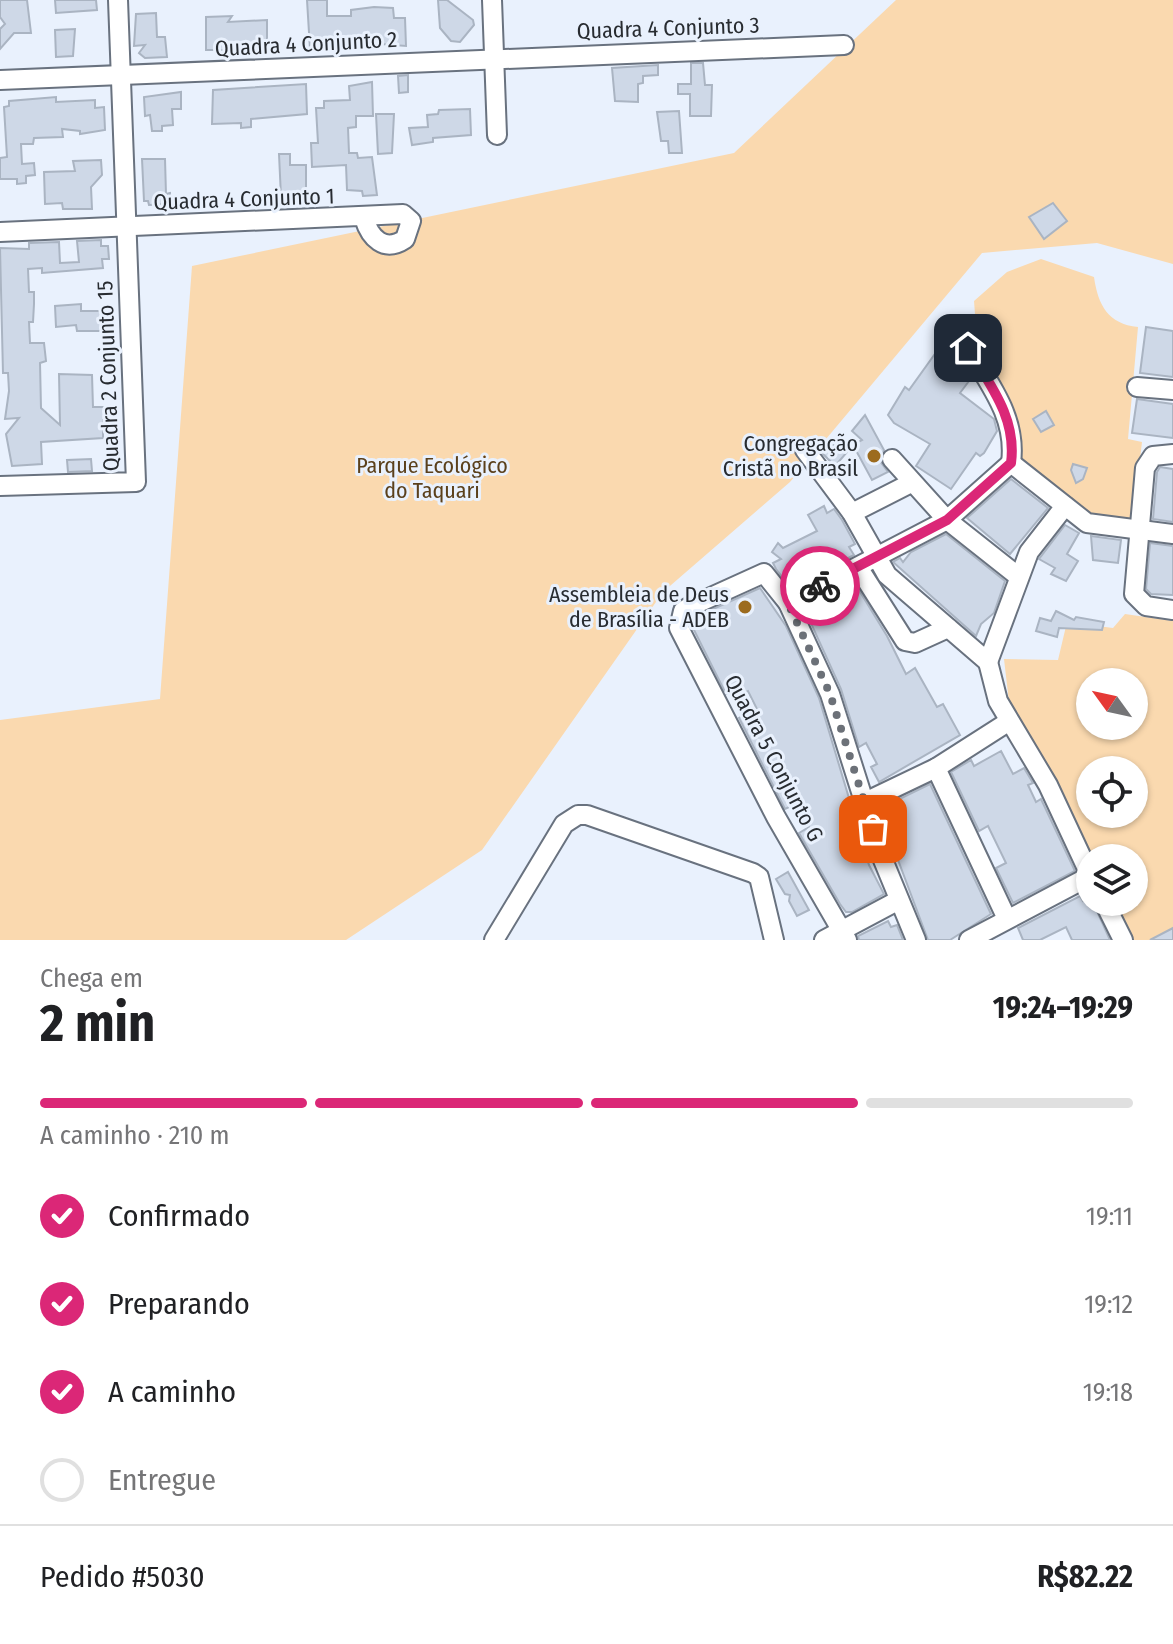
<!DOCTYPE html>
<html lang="pt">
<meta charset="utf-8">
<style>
body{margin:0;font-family:"Fira Sans Condensed",sans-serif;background:#f6f6f6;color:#202124;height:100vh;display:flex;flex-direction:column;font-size:30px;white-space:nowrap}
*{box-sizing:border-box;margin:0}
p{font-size:26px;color:#757577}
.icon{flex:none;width:44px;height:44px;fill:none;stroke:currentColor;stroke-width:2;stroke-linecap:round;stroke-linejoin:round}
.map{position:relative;height:940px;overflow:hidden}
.side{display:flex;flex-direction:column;background:#fff;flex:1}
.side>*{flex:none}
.needle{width:52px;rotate:303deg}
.fabs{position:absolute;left:1076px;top:668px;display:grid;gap:16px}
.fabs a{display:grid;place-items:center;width:72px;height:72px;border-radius:50%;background:#fff;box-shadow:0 2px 6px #0004;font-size:40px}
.pin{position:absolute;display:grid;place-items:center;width:68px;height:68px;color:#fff;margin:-34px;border-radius:16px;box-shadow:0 4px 12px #0006}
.courier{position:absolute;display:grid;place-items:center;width:80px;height:80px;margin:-40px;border:6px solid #db2777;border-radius:50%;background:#fff;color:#222;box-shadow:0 2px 10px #0007}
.head em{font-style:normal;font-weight:700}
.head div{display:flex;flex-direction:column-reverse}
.head{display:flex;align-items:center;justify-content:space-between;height:136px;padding:0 40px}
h1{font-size:52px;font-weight:700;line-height:60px}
.bar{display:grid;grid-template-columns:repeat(4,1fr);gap:12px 8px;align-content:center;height:96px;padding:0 40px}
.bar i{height:10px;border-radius:6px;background:#e0e0e0}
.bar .on{background:#db2777}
.bar p{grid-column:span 4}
.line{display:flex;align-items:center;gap:20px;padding:0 40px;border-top:2px solid #e0e0e0}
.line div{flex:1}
ol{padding:0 40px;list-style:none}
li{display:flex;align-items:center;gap:24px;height:88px}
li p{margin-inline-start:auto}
li .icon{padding:8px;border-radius:50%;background:#db2777;color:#fff;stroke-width:4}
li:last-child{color:#757577}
li i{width:44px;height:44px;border:4px solid #e0e0e0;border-radius:50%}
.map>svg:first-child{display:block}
</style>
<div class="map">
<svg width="1173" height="940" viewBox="0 0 1173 940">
<rect width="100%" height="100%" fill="#e9f1fd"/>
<g fill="#fad9af" fill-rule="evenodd">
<polygon points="896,0 1173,0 1173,264 1097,243 982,253 790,482 663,592 482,850 346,940 0,940 0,720 160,699 192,266 734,153"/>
<path d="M1041 259 1094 277C1098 305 1108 324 1138 327L1128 439 1142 442 1133 517 1129 521 1090 516 1019 463 1021 433 976 327 974 301 1007 272Z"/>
<path d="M1125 614 1173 621V940H1134L1115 902H1134V858H1092L1009 702 1004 659 1058 660 1067 622 1113 628ZM1090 682H1134V726H1090ZM1090 770H1134V814H1090Z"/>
</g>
<g fill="#ced8e7" stroke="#aab4c2" stroke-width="2">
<polygon points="0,0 27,0 31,33 14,33 0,49 0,29 5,24 0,17"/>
<polygon points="55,0 96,0 97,10 56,13"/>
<polygon points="307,0 327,0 327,16 351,16 351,10 374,7 393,8 394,18 405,18 406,46 354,42 354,48 310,49"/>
<polygon points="438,0 447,0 473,20 474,25 460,42 451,41 440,28"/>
<polygon points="156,13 157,37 165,37 167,57 145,58 139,53 145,45 134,46 136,14"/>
<polygon points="232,16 228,22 267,20 267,50 206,50 206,17"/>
<polygon points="75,29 73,56 56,57 55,30"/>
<polygon points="691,63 703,63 705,85 712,85 711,116 690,116 690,94 678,94 678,84 691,84"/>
<polygon points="658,65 658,75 643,76 643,83 638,84 638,102 615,101 612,68"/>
<polygon points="408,75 408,92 399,93 398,76"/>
<polygon points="372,82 373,116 356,116 356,127 348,128 349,153 357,153 358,158 372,157 377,195 363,196 362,191 347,190 346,165 312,167 311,143 318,143 316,108 324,108 324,101 350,100 349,86"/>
<polygon points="306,84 307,114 251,119 251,127 241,128 241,123 212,124 213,90"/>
<polygon points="181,92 181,109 172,109 173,125 162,126 162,131 152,131 150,115 145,116 144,97"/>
<polygon points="56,97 56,102 95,100 95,108 104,107 105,130 80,134 80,131 62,129 63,137 34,138 33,144 21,144 22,164 34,163 35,175 26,176 26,183 17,184 17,179 0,179 0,158 7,157 4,107 9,106 9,101"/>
<polygon points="470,109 471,135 433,138 433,142 412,145 409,128 428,127 427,115 438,114 439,110"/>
<polygon points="679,111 682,153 669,153 668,141 661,141 657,112"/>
<polygon points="376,114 394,114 392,153 378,154"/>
<polygon points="279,154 290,154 290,165 306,165 306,196 281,197"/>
<polygon points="142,159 165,159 166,194 170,193 170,204 149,205 148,201 144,201"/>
<polygon points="101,160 102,175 91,187 92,209 63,209 62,203 45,204 44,172 75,171 73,161"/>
<polygon points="1053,203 1067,221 1044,239 1029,217"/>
<polygon points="101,240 101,246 108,246 109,259 102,259 103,268 42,273 42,268 28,269 29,292 34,292 34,304 33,322 29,322 30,343 44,343 46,361 40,363 41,408 60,425 59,374 92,375 93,407 107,407 108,420 103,420 103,438 41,442 42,464 12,466 6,434 19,418 5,419 9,391 8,373 3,373 0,248 29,249 29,243 59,242 60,263 79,262 77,241"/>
<polygon points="81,304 81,311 104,311 106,331 77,331 76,325 56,327 55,306"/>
<polygon points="1146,327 1173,331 1173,377 1140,373"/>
<polygon points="937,351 964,365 972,377 960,393 994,419 997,431 984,453 980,456 976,453 951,489 916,466 930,444 894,423 888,415 905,387 909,390"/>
<polygon points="1137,399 1173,404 1173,438 1132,433"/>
<polygon points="1046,411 1054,425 1041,432 1033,419"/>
<polygon points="865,415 884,450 880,461 888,472 872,480 853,445 862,440 852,431"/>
<polygon points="836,442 848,451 835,466 823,454"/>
<polygon points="91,459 92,471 68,472 67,460"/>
<polygon points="1073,464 1087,468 1083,479 1076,483 1071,470"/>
<polygon points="1160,467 1173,469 1173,522 1153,519 1157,472"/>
<polygon points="1011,479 1048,508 1010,554 967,518"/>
<polygon points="824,506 827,513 834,509 842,520 855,544 849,547 854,555 791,588 776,569 773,563 781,559 772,552 778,543 783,548 817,531 808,515"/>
<polygon points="1065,525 1079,533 1067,554 1078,561 1066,581 1051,574 1055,568 1039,559"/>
<polygon points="946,534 1005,581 994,613 981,624 976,636 893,562 900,558 903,562 911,552"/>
<polygon points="1091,536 1121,540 1118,563 1093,560"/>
<polygon points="1150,543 1173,546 1173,595 1151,594 1146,589"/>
<polygon points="854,582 887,636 906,674 915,668 937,707 943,704 960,735 879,782 871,767 877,764 866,743 859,747 841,689 804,608"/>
<polygon points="760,588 786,626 819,698 869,865 884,894 852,912 846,912 840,904 799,833 809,827 798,803 785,809 739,718 757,709 748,691 736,697 733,690 726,694 692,626 704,613"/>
<polygon points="1056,611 1074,620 1076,617 1104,622 1102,630 1059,628 1057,637 1036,631 1040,618 1051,621"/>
<polygon points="1001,751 1013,774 1024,768 1033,783 1028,785 1036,802 1041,799 1075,871 1013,903 996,868 1006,863 988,826 979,831 951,772 971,760 974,766"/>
<polygon points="930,784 991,914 950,940 928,940 879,809"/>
<polygon points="788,872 809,910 797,916 789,901 790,895 785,894 776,879"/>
<polygon points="1080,896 1083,901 1090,896 1110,940 1072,940 1066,927 1040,940 1023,940 1018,928"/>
<polygon points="888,921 891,927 897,925 903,940 859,940 858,936"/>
<polygon points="1173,928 1173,940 1150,940"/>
</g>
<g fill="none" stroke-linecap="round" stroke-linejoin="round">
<defs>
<g id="minor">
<polyline points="492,0 497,135"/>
<polyline points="0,80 844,45"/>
<path d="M0 232 403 214 411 221 405 239C384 253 370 238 364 218"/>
<path d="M968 348C990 385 1017 418 1011 463"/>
<polyline points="1137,387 1173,390"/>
<polyline points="805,450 852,513 887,575 988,662"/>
<polyline points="1173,454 1153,456 1145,468 1134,594 1146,606 1173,610"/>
<polyline points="892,459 947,520 1019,577"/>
<polyline points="1011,463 1087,523 1173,534"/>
<polyline points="0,486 136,482 118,0"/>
<polyline points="852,513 911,483"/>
<polyline points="858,567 905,641 915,643 948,628"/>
<polyline points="788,603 947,520 1011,463"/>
<polyline points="988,662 998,701 1048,785 1090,875"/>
<polyline points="988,662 1029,552 1065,506"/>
<polyline points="936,768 1007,919"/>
<polyline points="865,802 936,768 1008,722"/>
<polyline points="1104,902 1123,940"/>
<polyline points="494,940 564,824 578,815 587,815 753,873 759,877 774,940"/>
<polyline points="824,940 899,900"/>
<polyline points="847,940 776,817 679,628 683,611 689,607 764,573 788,603 830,694 881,855 916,940"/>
<polyline points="969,940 1090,876"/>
</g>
</defs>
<use href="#minor" stroke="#69727f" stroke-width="22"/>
<use href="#minor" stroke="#fff" stroke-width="18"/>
</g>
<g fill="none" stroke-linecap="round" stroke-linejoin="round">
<polyline stroke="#6c7178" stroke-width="8" stroke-dasharray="0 14.4" points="820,586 788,603 830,694 873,829"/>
<path stroke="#db2777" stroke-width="10" d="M820 586 947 520 1011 463C1017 418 990 385 968 348"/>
</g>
<g fill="#9c6b1e" stroke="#e9f1fd" stroke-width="3">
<circle cx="874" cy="456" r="8"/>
<circle cx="745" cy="607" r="8"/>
</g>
<g text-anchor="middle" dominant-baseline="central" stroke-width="6" stroke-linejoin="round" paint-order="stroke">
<g font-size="22" fill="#282c31" stroke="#e9f1fd">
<text transform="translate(668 28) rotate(-2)">Quadra 4 Conjunto 3</text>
<text transform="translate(306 44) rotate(-3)">Quadra 4 Conjunto 2</text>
<text transform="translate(244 199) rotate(-2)">Quadra 4 Conjunto 1</text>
<text transform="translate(108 376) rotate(-92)">Quadra 2 Conjunto 15</text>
<text transform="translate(774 758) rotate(62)">Quadra 5 Conjunto G</text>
</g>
<g font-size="22" fill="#282c31" stroke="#e9f1fd" text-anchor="end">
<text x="858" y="443">Congregação<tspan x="858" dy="25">Cristã no Brasil</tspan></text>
<text x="729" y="594">Assembleia de Deus<tspan x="729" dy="25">de Brasília - ADEB</tspan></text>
</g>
<g font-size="22" fill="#5b401b" stroke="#e9f1fd">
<text x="432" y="465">Parque Ecológico<tspan x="432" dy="25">do Taquari</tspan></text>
</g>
</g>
</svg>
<div class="fabs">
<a><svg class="needle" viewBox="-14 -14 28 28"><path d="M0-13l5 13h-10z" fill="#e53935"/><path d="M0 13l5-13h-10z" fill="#757577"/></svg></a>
<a><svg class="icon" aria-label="locate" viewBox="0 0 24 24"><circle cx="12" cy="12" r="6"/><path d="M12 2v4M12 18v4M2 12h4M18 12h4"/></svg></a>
<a><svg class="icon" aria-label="layers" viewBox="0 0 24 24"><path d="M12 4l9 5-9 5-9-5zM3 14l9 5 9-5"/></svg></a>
</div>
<div class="pin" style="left:873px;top:829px;background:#ea580c"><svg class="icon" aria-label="bag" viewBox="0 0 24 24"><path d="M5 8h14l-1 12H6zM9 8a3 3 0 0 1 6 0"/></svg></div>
<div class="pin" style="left:968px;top:348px;background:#1f2937"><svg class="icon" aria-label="home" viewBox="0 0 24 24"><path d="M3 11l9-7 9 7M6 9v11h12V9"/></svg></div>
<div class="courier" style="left:820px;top:586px"><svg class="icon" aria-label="bike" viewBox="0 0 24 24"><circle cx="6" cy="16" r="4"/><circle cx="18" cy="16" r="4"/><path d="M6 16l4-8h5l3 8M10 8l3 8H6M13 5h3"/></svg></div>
</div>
<section class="side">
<div class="head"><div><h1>2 min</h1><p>Chega em</p></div><em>19:24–19:29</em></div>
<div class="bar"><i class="on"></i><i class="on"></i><i class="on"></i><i></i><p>A caminho · 210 m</p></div>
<ol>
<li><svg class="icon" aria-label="check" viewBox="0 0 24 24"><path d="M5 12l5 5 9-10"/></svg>Confirmado<p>19:11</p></li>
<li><svg class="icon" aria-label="check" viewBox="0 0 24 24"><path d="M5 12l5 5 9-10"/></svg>Preparando<p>19:12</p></li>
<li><svg class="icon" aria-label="check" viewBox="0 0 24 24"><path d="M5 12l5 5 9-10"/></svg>A caminho<p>19:18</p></li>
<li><i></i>Entregue</li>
</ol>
<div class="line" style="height:104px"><div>Pedido #5030</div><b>R$82.22</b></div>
</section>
